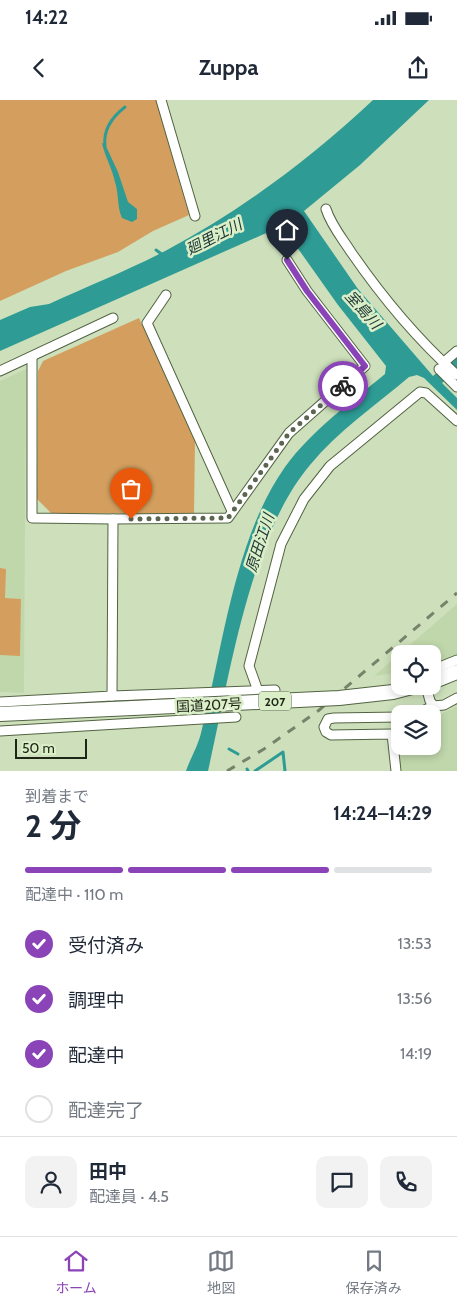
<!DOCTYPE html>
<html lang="ja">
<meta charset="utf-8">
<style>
body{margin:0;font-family:Cabin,"Noto Sans JP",sans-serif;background:#f2f2f3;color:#1f2937;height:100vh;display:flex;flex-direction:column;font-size:19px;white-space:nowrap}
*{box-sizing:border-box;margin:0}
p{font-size:16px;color:#747a83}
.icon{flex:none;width:28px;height:28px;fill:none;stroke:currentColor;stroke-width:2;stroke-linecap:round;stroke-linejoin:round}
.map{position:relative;height:671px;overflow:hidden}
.side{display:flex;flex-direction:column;background:#fff;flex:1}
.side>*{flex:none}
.buttons{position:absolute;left:391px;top:545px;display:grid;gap:10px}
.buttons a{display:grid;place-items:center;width:50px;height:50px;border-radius:10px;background:#fff;box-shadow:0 2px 8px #0003;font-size:25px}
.scale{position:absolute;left:15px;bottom:12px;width:72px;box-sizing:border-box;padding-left:5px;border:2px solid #1e2517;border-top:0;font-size:14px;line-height:18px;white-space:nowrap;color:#1e2517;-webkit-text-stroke:4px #daeec8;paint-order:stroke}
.pin{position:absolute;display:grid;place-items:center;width:42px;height:42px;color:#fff;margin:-51px -21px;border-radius:50% 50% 50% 0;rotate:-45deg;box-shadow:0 0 5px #0007}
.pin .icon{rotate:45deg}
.courier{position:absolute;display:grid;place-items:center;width:50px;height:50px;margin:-25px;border:4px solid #8b44b7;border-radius:50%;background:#fff;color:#222;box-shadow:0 1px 6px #0007}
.headline em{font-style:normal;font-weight:700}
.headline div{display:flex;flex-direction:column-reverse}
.headline{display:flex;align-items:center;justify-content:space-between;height:85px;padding:0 25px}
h1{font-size:32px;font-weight:700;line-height:38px}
.bar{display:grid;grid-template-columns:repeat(4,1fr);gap:8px 5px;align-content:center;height:60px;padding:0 25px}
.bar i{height:6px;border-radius:4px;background:#e0e1e3}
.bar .on{background:#8b44b7}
.bar p{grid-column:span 4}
.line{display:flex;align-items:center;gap:12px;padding:0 25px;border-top:1px solid #e0e1e3}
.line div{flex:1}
.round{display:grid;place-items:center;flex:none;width:52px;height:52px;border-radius:10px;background:#f2f2f3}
ol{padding:0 25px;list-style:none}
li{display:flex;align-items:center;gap:15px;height:55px}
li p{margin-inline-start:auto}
li .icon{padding:5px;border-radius:50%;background:#8b44b7;color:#fff;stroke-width:4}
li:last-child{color:#747a83}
li i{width:28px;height:28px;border:2px solid #e0e1e3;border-radius:50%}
.status{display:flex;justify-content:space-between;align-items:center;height:35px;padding:0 25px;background:#fff;direction:ltr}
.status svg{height:14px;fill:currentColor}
header{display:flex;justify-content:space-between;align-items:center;height:65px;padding:0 25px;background:#fff;font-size:22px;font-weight:700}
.tabs{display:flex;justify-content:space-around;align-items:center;height:70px;border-top:1px solid #e0e1e3;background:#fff;font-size:14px;color:#747a83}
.tabs a{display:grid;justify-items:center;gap:2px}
.tabs .on{color:#8b44b7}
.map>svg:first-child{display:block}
</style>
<div class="status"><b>14:22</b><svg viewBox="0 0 49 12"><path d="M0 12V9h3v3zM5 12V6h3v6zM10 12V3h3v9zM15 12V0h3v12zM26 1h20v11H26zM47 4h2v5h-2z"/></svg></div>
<header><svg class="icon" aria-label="back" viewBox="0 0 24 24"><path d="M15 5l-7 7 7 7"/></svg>Zuppa<svg class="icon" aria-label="share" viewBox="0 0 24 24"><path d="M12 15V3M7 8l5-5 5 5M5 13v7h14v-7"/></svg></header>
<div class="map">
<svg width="457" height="671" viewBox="0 0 457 671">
<rect width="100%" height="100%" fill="#cde0bb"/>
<g fill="#c0d7ab">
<polygon points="26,269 24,593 0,592 0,281"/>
<polygon points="457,504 457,555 433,564 432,554 400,554 400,572 374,576"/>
<polygon points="457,606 457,671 399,671 394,627 400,626 400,646 432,646 433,618"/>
</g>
<g fill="#d49f5e">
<polygon points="0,0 156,0 189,115 153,131 118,152 66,171 0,201"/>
<polygon points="139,218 195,341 194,414 51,413 37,399 38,271 43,261"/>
<polygon points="0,468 6,469 5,498 21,499 20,556 0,555"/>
</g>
<g fill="#2e9b95">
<path d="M373 0H429L360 65 304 111 358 189 433 276 457 256V270L442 283 457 298V310L424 278 417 275 409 277C376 305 338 331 310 365 249 437 229 580 208 671H186C190 659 198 646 201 633 223 548 234 439 285 367 312 330 350 303 385 274L386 266 338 205 282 126 0 251V220L30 207 49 204C88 186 129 170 167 150 242 110 311 58 373 0Z"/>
<path d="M102 43 105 44 118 72 128 102 137 109V119L132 122 122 118C117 107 119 94 115 82 112 68 105 57 102 43Z"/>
</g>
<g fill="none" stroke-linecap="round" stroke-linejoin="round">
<g stroke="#2e9b95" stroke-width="3">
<path d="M105 46C103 29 112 17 125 7"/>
<polyline points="156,150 163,155"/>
<polyline points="229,649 238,654"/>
<polyline points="247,669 248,671"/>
<polyline points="255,671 283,652 285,671"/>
</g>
<defs>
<g id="minor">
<polyline points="161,0 195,116"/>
<path d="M326 109C331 125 342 138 351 152 382 197 417 239 457 275"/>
<polyline points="166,195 147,223 232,411"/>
<polyline points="32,257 32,418 113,419"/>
<polyline points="443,263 457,251"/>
<polyline points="439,269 457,287"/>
<polyline points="0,271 113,218"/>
<polyline points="432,570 457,560"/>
<polyline points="426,586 430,601 434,606"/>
<polyline points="258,591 249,566 281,444 304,399 330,366 420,292 426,293 457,321"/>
<polyline points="112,596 275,590"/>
<polyline points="0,602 112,596 113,419 228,418 289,333 365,266 307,191 287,160"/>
<polyline points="415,614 434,606 444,605 457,598"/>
<polyline points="0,631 236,617"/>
<polyline points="396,671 392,634 331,635 326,632 324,627 328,619 334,618 400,617"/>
</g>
<g id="trunk">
<polyline points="432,582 457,572"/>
<polyline points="0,614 133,608"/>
</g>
</defs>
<use href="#minor" stroke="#526342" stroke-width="11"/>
<use href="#trunk" stroke="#526342" stroke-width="16"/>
<use href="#minor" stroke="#fff" stroke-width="9"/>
<use href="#trunk" stroke="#fff" stroke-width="14"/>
<polyline stroke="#76836a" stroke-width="3" stroke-dasharray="9 9" stroke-linecap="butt" points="227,671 264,649 318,611 457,493"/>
<defs>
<polyline id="trunk-bridge" points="133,608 339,598 393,592 416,586"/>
</defs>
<use href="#trunk-bridge" stroke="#526342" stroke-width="16" stroke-linecap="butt"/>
<use href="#trunk-bridge" stroke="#fff" stroke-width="14"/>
</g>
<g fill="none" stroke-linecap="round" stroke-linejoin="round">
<polyline stroke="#5b6650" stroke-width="5" stroke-dasharray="0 9" points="131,419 228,418 289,333 343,286"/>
<polyline stroke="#8b44b7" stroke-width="6" points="287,160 307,191 365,266 343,286"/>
</g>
<g text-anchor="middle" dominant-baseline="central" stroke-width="5" stroke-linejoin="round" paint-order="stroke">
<rect fill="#daeec8" stroke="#56614c" stroke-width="1" x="259" y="591.5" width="32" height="19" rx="4"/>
<g font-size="12" font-weight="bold" fill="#1e2517">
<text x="275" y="601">207</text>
</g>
<g font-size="14" fill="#1e2517" stroke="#daeec8">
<text transform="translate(209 605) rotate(-3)">国道207号</text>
</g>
<g font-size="15" font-style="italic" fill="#213937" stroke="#daeec8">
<text transform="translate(214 137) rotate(-27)">廻里江川</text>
<text transform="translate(363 210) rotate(48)">室島川</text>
<text transform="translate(260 443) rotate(-72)">原田江川</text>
</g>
</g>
</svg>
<div class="buttons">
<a><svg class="icon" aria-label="locate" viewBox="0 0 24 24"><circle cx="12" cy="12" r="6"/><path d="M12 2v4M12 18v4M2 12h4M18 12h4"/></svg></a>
<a><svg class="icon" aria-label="layers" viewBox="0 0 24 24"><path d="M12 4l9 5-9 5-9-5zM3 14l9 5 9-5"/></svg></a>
</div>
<div class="scale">50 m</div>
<div class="pin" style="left:131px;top:419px;background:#ea580c"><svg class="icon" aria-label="bag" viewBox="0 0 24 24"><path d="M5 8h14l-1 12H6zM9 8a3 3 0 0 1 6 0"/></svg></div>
<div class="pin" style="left:287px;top:160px;background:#1f2937"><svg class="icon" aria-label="home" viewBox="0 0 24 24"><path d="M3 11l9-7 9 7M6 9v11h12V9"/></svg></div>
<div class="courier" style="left:343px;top:286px"><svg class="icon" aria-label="bike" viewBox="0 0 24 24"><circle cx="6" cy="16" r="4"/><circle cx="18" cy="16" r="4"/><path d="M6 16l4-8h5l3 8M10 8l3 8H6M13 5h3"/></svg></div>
</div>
<section class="side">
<div class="headline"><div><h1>2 分</h1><p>到着まで</p></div><em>14:24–14:29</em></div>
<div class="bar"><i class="on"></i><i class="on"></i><i class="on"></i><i></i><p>配達中 · 110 m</p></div>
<ol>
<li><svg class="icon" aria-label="check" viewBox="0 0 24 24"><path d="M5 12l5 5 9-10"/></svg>受付済み<p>13:53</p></li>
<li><svg class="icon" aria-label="check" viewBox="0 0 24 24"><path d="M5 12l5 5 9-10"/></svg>調理中<p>13:56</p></li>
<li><svg class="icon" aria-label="check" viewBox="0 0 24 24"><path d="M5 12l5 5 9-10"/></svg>配達中<p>14:19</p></li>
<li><i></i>配達完了</li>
</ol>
<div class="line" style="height:90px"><a class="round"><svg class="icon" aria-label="person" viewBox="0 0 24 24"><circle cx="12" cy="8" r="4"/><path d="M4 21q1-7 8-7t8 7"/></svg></a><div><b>田中</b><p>配達員 · 4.5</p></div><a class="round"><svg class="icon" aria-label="chat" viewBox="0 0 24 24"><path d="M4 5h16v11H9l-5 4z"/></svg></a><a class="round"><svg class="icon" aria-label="phone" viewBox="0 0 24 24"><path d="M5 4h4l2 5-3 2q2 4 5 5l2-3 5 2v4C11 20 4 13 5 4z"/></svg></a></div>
</section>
<nav class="tabs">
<a class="on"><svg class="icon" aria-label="home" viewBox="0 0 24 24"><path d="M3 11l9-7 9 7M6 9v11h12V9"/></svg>ホーム</a>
<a><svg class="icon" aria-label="map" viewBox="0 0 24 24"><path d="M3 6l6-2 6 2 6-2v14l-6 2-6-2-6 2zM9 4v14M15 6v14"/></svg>地図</a>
<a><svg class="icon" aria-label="saved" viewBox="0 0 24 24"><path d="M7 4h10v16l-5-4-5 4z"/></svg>保存済み</a>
</nav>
